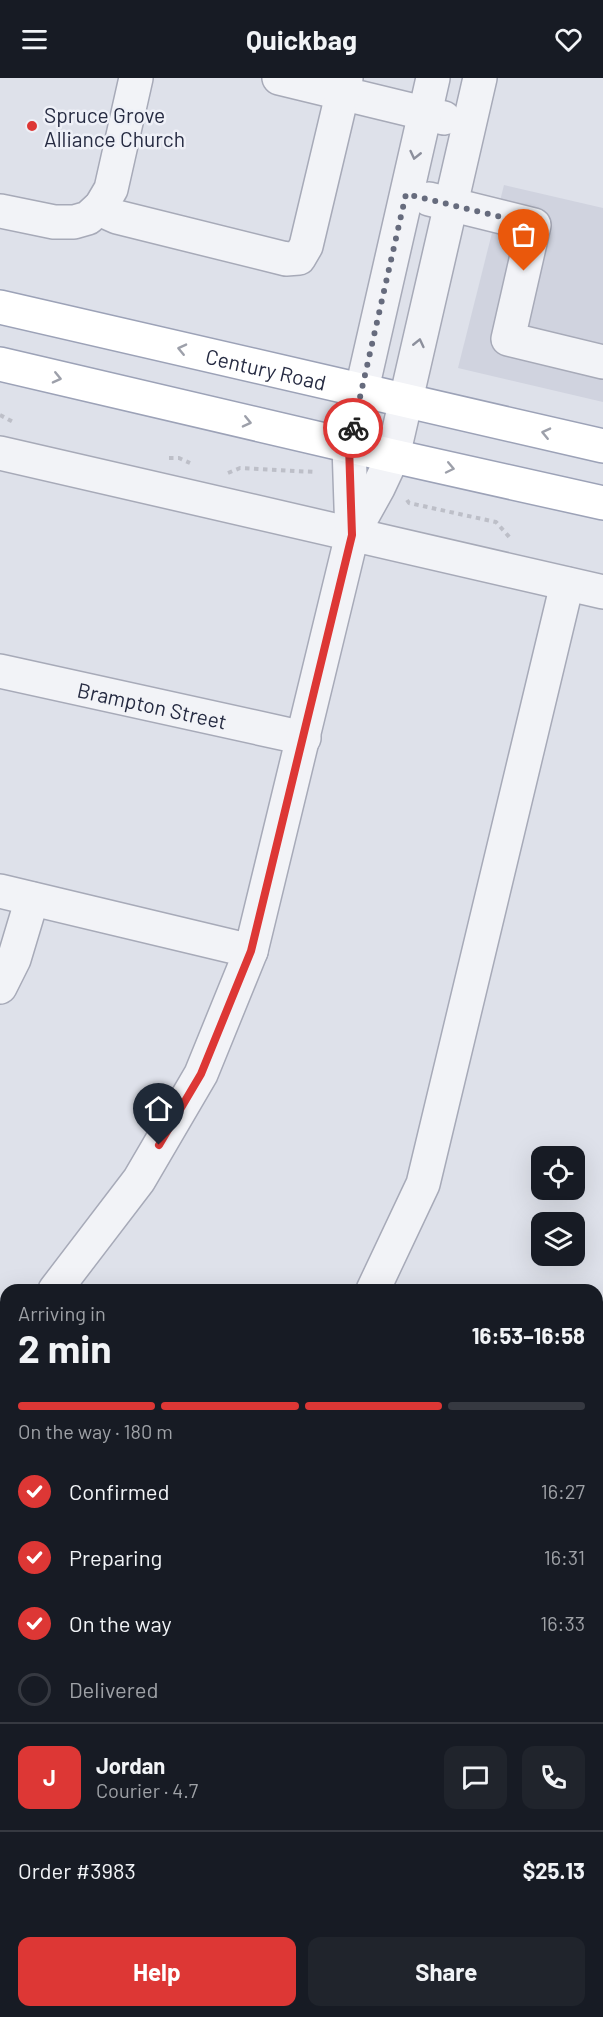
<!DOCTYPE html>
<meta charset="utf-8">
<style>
body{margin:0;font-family:Barlow,sans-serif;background:#20242c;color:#f1f3f6;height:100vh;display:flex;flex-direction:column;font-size:22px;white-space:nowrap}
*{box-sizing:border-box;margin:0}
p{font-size:20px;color:#9ea1a6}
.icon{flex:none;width:33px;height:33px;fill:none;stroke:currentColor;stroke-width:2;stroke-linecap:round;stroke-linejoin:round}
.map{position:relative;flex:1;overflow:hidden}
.drawer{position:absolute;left:0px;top:1206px;width:603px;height:734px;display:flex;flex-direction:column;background:#171b24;border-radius:18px 18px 0 0;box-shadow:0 6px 24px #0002}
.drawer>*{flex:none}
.tools{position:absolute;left:531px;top:1068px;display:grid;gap:12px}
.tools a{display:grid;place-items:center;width:54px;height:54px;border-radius:12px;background:#171b24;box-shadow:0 6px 24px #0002;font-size:30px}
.pin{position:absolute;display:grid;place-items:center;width:51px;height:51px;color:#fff;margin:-62px -26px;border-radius:50% 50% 50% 0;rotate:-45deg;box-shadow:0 0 6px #0007}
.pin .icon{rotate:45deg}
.courier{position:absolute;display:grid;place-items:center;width:60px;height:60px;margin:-30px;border:4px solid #dd3735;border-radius:50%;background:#fff;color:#222;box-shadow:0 2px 8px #0007}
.overview em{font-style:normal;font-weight:700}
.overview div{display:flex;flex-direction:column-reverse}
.overview{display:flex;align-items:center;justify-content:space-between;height:102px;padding:0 18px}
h1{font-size:39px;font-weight:700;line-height:45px}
.bar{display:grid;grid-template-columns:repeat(4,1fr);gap:9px 6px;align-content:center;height:72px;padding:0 18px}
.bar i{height:8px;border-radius:4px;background:#363941}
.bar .selected{background:#dd3735}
.bar p{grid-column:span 4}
.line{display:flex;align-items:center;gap:15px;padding:0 18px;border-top:2px solid #363941}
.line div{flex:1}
.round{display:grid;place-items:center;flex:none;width:63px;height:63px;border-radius:12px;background:#20242c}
ol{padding:0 18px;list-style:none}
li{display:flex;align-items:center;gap:18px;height:66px}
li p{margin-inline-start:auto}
li .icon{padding:6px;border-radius:50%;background:#dd3735;color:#fff;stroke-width:4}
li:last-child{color:#9ea1a6}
li i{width:33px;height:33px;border:3px solid #363941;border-radius:50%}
.primary-button{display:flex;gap:12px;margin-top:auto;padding:12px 18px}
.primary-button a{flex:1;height:69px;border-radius:12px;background:#dd3735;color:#fff;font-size:24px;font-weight:700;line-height:69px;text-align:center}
.primary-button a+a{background:#20242c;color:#f1f3f6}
header{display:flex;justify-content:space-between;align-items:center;height:78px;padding:0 18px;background:#171b24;font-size:27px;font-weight:700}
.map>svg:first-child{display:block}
</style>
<header><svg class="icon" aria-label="menu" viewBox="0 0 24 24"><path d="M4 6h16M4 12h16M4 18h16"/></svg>Quickbag<svg class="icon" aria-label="heart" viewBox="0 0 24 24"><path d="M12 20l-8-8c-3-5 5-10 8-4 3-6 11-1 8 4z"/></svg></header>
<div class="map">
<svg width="603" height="1939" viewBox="0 0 603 1939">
<rect width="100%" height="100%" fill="#dee1ea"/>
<polygon fill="#d0d3df" points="504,107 603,130 603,324 458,290"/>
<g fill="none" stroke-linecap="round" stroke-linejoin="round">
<defs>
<g id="minor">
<polyline points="279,0 444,40"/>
<polyline points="429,121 534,147 508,261 603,284"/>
<polyline points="101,128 108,135 117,139 286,181 299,180 306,168 346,0"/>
<polyline points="0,133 54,144 74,144 88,140 101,128 111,111 136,0"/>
<polyline points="0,375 603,514"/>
<polyline points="353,455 378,410 393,378 480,0"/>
<path id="s1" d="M0 593 304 660"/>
<polyline points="0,813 251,873"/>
<polyline points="0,909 14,881 32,821"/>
<polyline points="55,1212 139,1102 201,996 251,873 352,457 349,368 433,0"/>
<polyline points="373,1212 423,1106 567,506"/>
<polyline points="0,1285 6,1277"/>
<polyline points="597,1308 603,1282"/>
<polyline points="0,1517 6,1521"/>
<polyline points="0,1600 6,1591"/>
<polyline points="597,1755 603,1757"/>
<polyline points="44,1939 47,1934"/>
<polyline points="248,1939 250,1934"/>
<polyline points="448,1939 449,1934"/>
</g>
<g id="major">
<path id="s2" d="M0 229 603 368"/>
<polyline points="0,286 393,378 603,425"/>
</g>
</defs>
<use href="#minor" stroke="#a7aab8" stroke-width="36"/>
<use href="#major" stroke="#9ca2b7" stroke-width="36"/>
<g stroke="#bdbfc8" stroke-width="4" stroke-dasharray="4.5 4.5" stroke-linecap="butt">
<polyline points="0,337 15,345"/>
<polyline points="169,380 179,380 190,385"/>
<polyline points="228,395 240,390 315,394"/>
<polyline points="407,422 409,425 496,444 511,461"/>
</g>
<use href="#minor" stroke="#f2f3f7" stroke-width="33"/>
<use href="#major" stroke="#fff" stroke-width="33"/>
</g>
<defs><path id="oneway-chevron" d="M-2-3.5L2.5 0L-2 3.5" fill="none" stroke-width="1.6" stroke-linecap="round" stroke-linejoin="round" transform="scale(1.5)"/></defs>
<g stroke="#8c8f9c">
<use href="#oneway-chevron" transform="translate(415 77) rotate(103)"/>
<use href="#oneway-chevron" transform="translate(419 265) rotate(-77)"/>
</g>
<g stroke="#9da0aa">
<use href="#oneway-chevron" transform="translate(182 271) rotate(-167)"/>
<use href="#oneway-chevron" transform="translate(57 300) rotate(13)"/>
<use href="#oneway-chevron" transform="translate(247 344) rotate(13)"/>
<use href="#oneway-chevron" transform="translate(546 355) rotate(-167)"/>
<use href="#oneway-chevron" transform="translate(450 390) rotate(12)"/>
</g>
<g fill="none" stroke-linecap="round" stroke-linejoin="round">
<polyline stroke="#666b7d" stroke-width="6" stroke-dasharray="0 10.8" points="353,350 406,116 534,147 524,193"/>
<polyline stroke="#dd3735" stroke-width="8" points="159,1067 201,996 251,873 352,457 349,368 353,350"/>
</g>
<circle fill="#dd3735" stroke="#eef0f7" stroke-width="2" cx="32" cy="48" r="6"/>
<g text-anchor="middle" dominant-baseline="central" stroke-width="5" stroke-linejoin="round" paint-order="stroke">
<g font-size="21" fill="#262b42" stroke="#eef0f7" text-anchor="start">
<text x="44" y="36">Spruce Grove<tspan x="44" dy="24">Alliance Church</tspan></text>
</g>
<g font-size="21" fill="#262b42" stroke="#eef0f7">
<text stroke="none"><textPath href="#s2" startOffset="273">Century Road</textPath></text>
<text stroke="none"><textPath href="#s1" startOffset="156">Brampton Street</textPath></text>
</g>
</g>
</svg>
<div class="tools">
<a><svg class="icon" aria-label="locate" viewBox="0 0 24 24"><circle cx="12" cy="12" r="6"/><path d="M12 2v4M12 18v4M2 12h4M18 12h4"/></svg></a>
<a><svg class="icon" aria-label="layers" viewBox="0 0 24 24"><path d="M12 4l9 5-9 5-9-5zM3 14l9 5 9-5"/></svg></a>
</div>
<div class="pin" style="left:524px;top:193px;background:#ea580c"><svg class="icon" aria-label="bag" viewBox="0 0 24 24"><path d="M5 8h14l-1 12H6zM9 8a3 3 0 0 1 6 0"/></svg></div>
<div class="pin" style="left:159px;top:1067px;background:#1f2937"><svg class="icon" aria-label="home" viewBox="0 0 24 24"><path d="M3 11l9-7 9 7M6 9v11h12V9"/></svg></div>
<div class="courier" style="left:353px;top:350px"><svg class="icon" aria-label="bike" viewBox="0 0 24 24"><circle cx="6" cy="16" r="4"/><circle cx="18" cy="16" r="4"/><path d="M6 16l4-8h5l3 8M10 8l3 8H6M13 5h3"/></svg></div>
<section class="drawer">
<div class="overview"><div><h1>2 min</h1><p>Arriving in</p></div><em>16:53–16:58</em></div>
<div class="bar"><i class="selected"></i><i class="selected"></i><i class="selected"></i><i></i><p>On the way · 180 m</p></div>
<ol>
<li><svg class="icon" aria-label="check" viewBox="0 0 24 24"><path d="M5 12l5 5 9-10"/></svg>Confirmed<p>16:27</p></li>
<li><svg class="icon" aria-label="check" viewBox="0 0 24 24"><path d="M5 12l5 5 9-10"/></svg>Preparing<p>16:31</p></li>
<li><svg class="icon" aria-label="check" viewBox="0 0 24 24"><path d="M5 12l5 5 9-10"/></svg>On the way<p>16:33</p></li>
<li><i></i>Delivered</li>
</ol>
<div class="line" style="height:108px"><b class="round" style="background:#dd3735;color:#fff">J</b><div><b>Jordan</b><p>Courier · 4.7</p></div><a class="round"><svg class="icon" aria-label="chat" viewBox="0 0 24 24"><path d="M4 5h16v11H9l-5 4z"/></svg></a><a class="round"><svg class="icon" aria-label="phone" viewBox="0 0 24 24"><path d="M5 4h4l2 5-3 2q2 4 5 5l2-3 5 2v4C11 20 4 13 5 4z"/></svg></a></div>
<div class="line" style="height:78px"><div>Order #3983</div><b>$25.13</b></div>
<div class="primary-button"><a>Help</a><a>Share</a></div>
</section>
</div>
